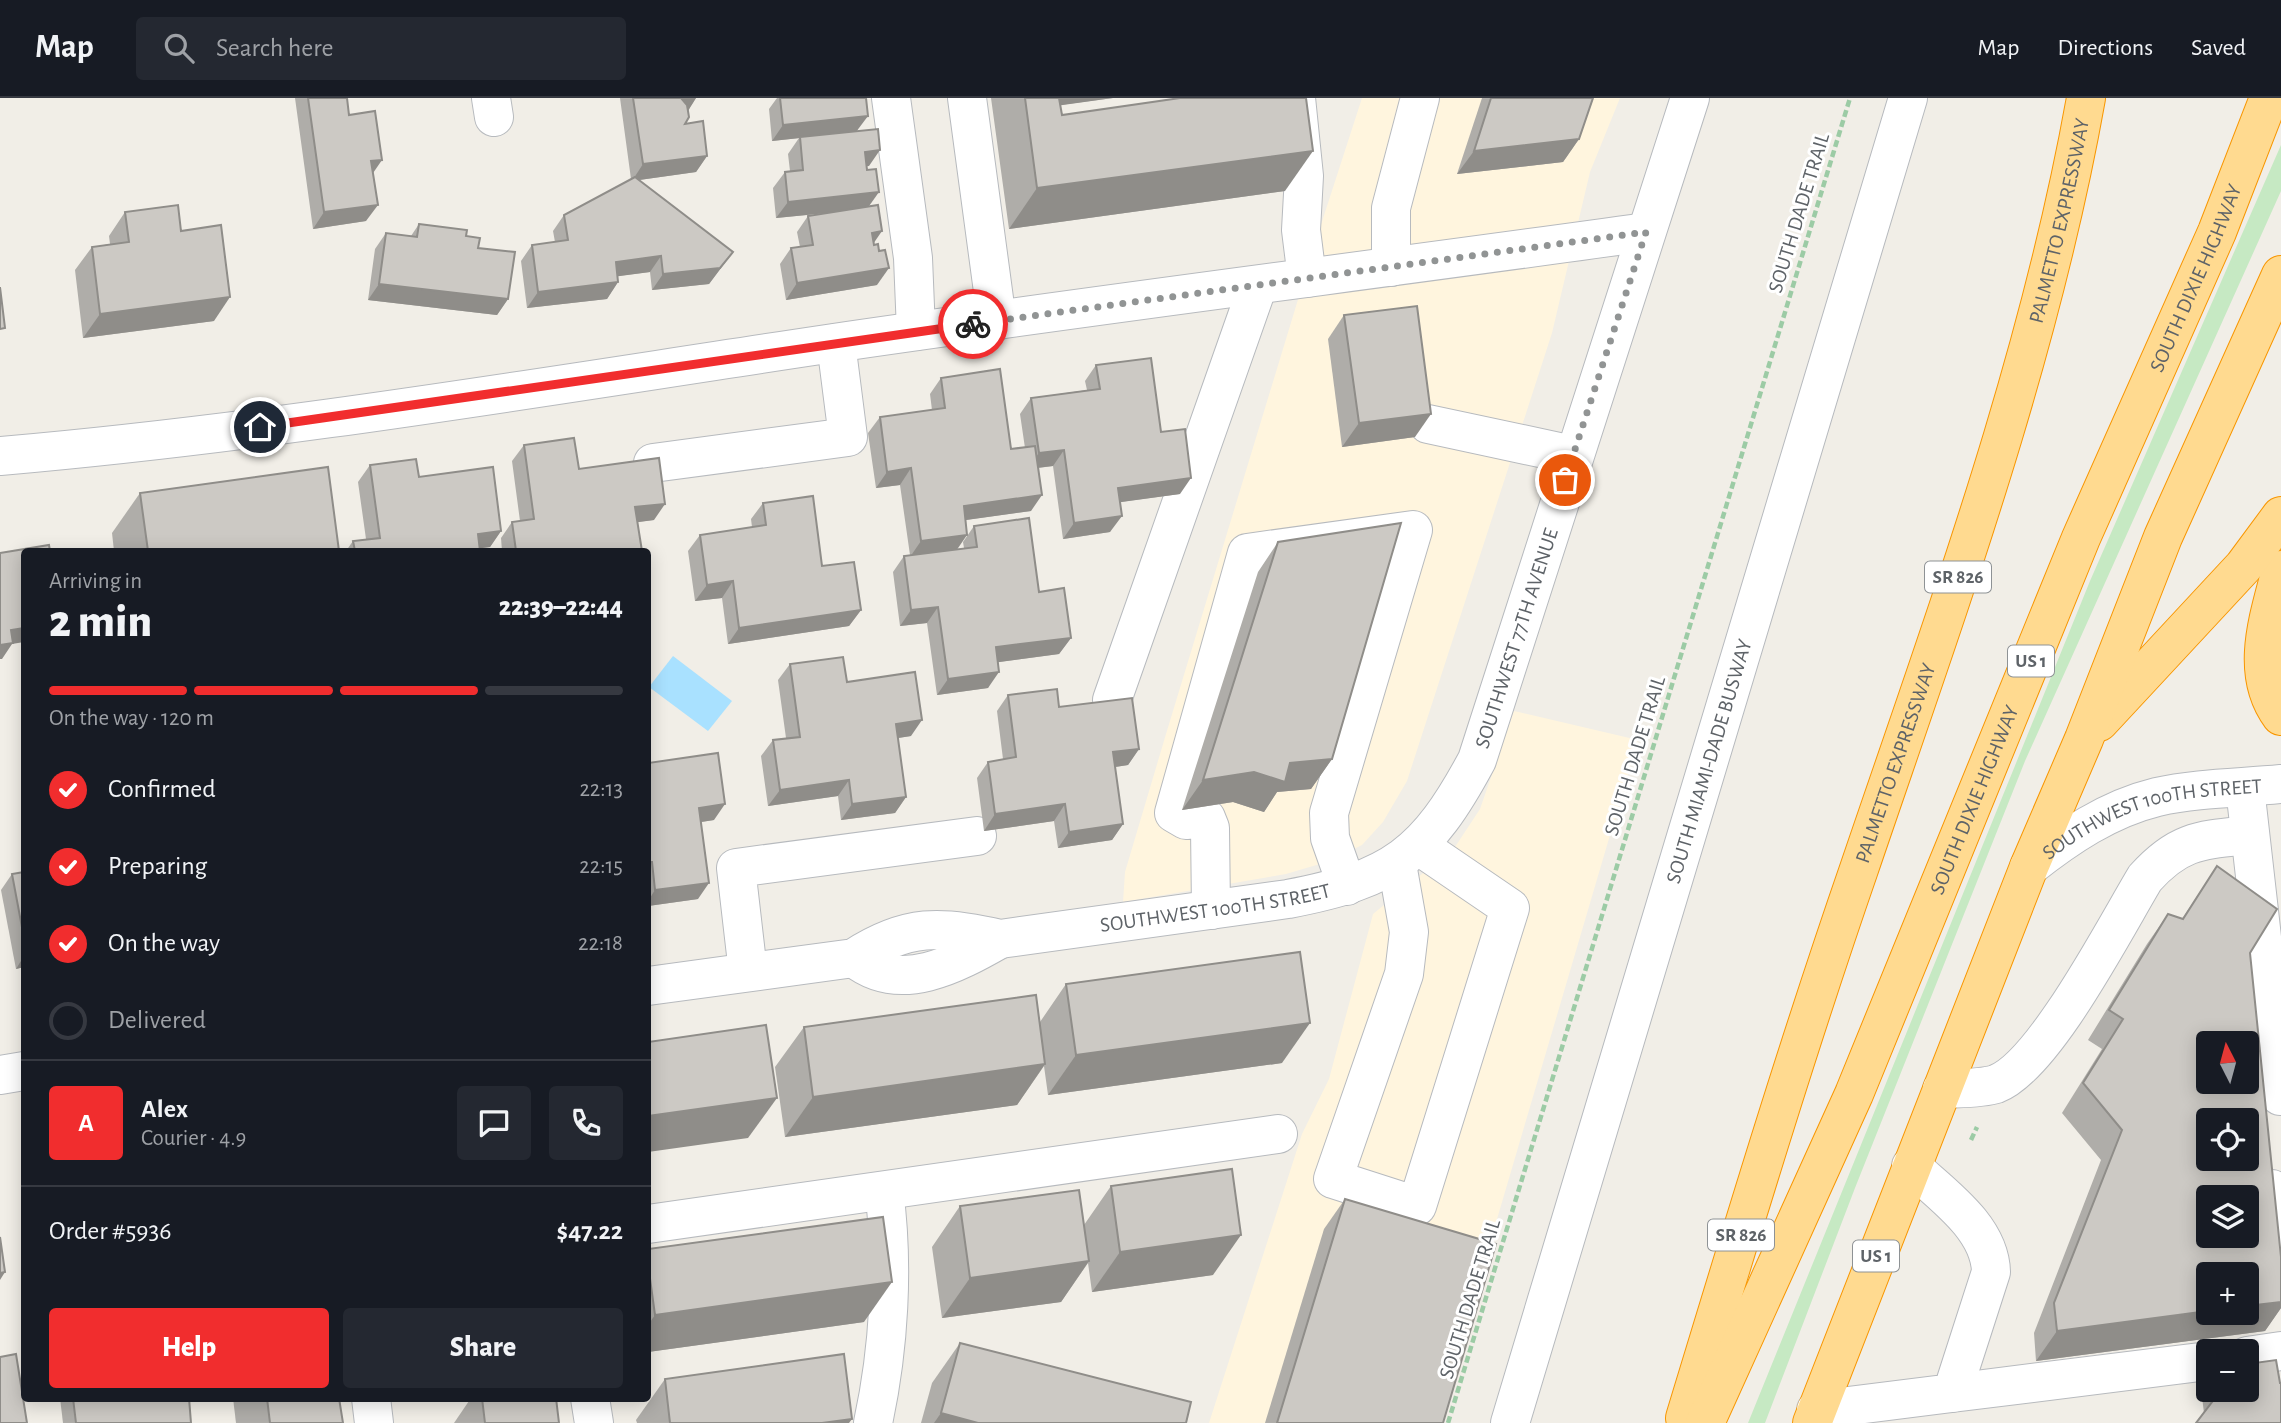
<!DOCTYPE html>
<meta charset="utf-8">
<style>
body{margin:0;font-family:"Alegreya Sans",sans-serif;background:#242831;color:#f1f3f6;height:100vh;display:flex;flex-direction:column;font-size:26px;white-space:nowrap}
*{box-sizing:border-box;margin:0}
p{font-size:23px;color:#9ea1a6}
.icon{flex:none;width:38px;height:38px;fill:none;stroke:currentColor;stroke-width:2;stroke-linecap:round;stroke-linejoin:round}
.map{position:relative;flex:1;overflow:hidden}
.drawer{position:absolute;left:21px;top:450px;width:630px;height:854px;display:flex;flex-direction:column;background:#171b24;border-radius:7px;box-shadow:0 4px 18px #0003}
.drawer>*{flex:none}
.needle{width:46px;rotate:354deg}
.fabs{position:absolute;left:2196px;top:933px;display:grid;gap:14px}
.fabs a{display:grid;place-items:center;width:63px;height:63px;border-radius:7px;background:#171b24;box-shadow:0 4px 18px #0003;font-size:35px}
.pin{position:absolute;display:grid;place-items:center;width:60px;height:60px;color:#fff;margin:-30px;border:4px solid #fff;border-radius:50%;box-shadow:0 2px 7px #0007}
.courier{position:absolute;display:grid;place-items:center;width:70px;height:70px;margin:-35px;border:5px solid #f12d2e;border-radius:50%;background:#fff;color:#222;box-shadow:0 2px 9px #0007}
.summary em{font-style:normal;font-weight:800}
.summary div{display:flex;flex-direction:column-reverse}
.summary{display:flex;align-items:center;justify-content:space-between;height:119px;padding:0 28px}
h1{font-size:46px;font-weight:800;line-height:52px}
.bar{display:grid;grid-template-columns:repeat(4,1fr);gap:10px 7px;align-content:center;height:84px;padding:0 28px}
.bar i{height:9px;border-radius:5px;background:#363941}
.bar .active{background:#f12d2e}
.bar p{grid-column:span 4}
.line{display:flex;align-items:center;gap:18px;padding:0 28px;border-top:2px solid #363941}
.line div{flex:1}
.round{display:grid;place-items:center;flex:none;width:74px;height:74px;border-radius:7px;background:#242831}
ol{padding:0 28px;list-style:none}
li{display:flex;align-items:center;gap:21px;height:77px}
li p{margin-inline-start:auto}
li .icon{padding:7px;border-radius:50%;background:#f12d2e;color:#fff;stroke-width:4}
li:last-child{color:#9ea1a6}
li i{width:38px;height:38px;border:4px solid #363941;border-radius:50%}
.cta{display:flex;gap:14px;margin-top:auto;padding:14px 28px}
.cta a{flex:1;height:80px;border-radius:7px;background:#f12d2e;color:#fff;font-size:28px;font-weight:800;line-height:80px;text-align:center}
.cta a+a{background:#242831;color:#f1f3f6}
header{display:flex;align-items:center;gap:42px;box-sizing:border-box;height:98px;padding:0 35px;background:#171b24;border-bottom:2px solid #363941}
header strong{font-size:33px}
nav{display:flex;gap:38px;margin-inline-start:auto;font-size:24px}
.search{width:490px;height:63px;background:#242831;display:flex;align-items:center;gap:18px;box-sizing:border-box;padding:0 24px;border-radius:7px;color:#9ea1a6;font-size:26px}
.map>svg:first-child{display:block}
</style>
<header>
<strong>Map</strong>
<div class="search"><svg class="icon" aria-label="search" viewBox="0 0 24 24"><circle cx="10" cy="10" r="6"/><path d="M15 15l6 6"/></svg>Search here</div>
<nav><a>Map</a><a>Directions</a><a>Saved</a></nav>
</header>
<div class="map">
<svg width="2281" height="1325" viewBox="0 0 2281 1325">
<rect width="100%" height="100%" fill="#f1eee7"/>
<g fill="#fff5de">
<polygon points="1362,0 1620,0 1590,74 1552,235 1407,683 1383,724 1362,747 1330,763 1286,776 1123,804 1125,774 1166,636 1317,139"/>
<polygon points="1514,613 1638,642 1437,1325 1209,1325 1302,1036 1329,981 1373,816 1455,749 1480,711"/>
</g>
<polygon fill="#c6e9c3" points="2281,47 2281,93 2025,663 1855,1090 1765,1325 1748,1325 2090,483"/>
<polygon fill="#a9e1ff" points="673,558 732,603 708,633 649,589"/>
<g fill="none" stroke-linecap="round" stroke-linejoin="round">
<defs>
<g id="minor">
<polyline points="491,0 494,19"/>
<polyline points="891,0 913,160 916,233"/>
<polyline points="967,0 997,223"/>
<polyline points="1296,0 1304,78 1301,132 1307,180"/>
<polyline points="1391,169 1391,110 1420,0"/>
<polyline points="1428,326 1573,357"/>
<path d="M0 358C277 334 552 287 827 246 1100 206 1373 172 1646 134"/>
<polyline points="653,365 848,339 836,245"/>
<polyline points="1112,602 1258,187"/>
<polyline points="2245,690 2280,998"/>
<polyline points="1397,766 1409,834 1404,876 1333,1081 1417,1108 1510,810 1419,748"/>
<path id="s1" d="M2029 769C2067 739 2108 711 2157 699 2197 690 2240 690 2281 686"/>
<polyline points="1211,812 1210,730 1206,720 1186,722 1174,715 1247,455 1413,432 1329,715 1330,740 1347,788"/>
<path d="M854 860C900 897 956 866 1000 841"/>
<polyline points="748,874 736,770 977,738"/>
<path id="s2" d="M648 888 854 860C906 826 942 827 1000 841L1288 801C1393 781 1426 757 1477 662L1690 0"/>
<polyline points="0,977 24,973"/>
<path d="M1942 991C1958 990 1980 991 1996 986 2044 968 2116 828 2145 780 2179 742 2201 742 2249 737"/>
<polyline points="2272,1091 2281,1155"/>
<polyline points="648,1126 1278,1036"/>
<polyline points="2247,1258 2281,1253"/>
<polyline points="1952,1295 2208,1263"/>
<polyline points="371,1300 374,1325"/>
<polyline points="590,1300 594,1325"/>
<path d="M1816 1312 1952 1295 1991 1174C1990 1129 1941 1096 1911 1068"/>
<path d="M873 1325C889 1251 894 1168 884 1093"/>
<path id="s3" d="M1510 1325 1908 0"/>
</g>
<g id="highway">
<path d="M2281 472C2269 519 2249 575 2281 618"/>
<polyline points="2099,624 2244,468 2281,418"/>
<path id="s4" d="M1685 1320C1741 1136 1796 953 1859 771 1945 518 2039 264 2086 0"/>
<path id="s5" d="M1705 1325 1854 996 2081 440 2217 134 2269 0"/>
<polyline points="1812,1325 2029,769 2084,641 2163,439 2281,177"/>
</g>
</defs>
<use href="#minor" stroke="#b7babe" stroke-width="40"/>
<use href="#highway" stroke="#f89600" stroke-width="40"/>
<g stroke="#9ccba5" stroke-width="4.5" stroke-dasharray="7 3.5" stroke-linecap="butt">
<polyline points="1971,1042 1977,1029"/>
<polyline points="1448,1325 1850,0"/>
</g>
<use href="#minor" stroke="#fff" stroke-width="38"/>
<use href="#highway" stroke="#ffda90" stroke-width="38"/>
</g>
<g fill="#afada9">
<polygon points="295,0 347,0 349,17 373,74 366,123 313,131"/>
<polygon points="620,0 696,0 688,12 685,26 707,58 696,74 639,82 721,170 709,186 652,192 650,174 618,178 618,184 607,201 527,210 521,163 532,147 555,144 553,133 564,117 631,81"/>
<polygon points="777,0 866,0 857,33 869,68 866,68 869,108 877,187 786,202 780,166 791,150 800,149 797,134 808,118 827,115 776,120 773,90 785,74 790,73 788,56 799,40 772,43 769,11"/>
<polygon points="991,0 1113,0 1060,7 1062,17 1285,93 1009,131"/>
<polygon points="1482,0 1593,0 1579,41 1563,64 1457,76"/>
<polygon points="125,114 181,133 214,223 83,240 75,172 92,149 110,146 109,138"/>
<polygon points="419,126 466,138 478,150 508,201 497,217 368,202 375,151 386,135 411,138"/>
<polygon points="1344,217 1415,339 1342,349 1328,241"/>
<polygon points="1096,267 1161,334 1180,396 1120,404 1110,434 1063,441 1053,368 1038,370 1031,413 965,422 957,451 964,450 963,444 974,428 1039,494 1071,540 1059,556 998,564 988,590 937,597 927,525 900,528 893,474 904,458 910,457 900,387 876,390 868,335 880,319 932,312 930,296 941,280 1011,351 1025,350 1020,316 1031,300 1087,292 1085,283"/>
<polygon points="524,347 579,371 654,422 637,424 642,453 502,453 501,440 512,424 520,423 512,363"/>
<polygon points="370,367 419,379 501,433 490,449 480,450 480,453 346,453 353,443 366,441 358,384"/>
<polygon points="140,395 339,453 114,453 112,435"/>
<polygon points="763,405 822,468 861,512 849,528 728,546 722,500 695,503 688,453 700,437 752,429 751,421"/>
<polygon points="1278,444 1332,661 1311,691 1277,694 1264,714 1233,704 1182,712 1258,474"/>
<polygon points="790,566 847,584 911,638 898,640 906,699 895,715 841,722 838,698 768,708 761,658 773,642 786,640 778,582"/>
<polygon points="1008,597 1059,609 1139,651 1128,667 1115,669 1123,726 1112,742 1058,750 1054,723 984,733 977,680 988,664 1003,661 997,613"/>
<polygon points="648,665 714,722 701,724 698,801 648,808"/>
<polygon points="2217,768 2250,855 2281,1159 2281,1210 2265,1233 2036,1263 2034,1235 2101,1062 2062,1015 2102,951 2088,942 2147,846 2168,816 2182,821"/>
<polygon points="24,774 24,869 16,871 1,792 12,776"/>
<polygon points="1066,886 1282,965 1048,997 1044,968 1017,1007 785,1039 775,969 804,929 1040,924"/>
<polygon points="1111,1088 1213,1177 1092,1194 1088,1165 1061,1204 942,1220 932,1149 960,1108 1084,1127"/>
<polygon points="1345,1101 1443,1325 1265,1325 1324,1131"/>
<polygon points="648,1151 864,1224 648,1254"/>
<polygon points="960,1245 1186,1325 921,1325 932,1285"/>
<polygon points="665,1281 849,1325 637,1325 636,1322"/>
<polygon points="2280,1285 2204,1315 2202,1299 2208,1290 2208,1292 2247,1292"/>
<polygon points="60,1300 189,1300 191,1325 63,1325"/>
<polygon points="233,1300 339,1300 343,1325 236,1325"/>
<polygon points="471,1300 556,1300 559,1325 454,1325"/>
</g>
<g fill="#8f8d89">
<polygon points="679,0 696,0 688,13"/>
<polygon points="1036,0 1113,0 1027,12"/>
<polygon points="868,18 856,34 772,43 783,27"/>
<polygon points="1579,41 1563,64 1457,76 1474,53"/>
<polygon points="880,52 869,68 854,70 865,54"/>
<polygon points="1313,53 1285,93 1009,131 1037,90"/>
<polygon points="707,58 696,74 632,83 643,66"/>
<polygon points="382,62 371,78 371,63"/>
<polygon points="879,94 867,111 776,120 788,104"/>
<polygon points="378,107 366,123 313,131 324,114"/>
<polygon points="882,133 871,149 872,135"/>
<polygon points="733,154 709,186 652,192 663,176"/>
<polygon points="661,158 650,174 605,180 616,164"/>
<polygon points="889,170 877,187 786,202 797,185"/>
<polygon points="618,184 607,201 527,210 538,194"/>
<polygon points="379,186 508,201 497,217 368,202"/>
<polygon points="230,199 214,223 83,240 100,216"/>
<polygon points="1431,316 1415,339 1342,349 1359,325"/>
<polygon points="1064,352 1053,368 1027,371 1039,355"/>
<polygon points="911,370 900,387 876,390 887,374"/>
<polygon points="1191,380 1180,396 1107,406 1118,390"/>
<polygon points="1042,397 1031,413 952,424 964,408"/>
<polygon points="665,406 654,422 624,426 635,409"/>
<polygon points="1122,418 1110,434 1063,441 1074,425"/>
<polygon points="501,433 490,449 467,452 478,436"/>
<polygon points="967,437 956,453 910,459 921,443"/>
<polygon points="733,483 722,500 695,503 707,487"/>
<polygon points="938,509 927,525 900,528 911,512"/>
<polygon points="861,512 849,528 728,546 739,530"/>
<polygon points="24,530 24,544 12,546 2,561 0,561 0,547 11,532"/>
<polygon points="1071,540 1059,556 985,566 996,549"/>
<polygon points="999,574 988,590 937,597 948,581"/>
<polygon points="922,622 911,638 885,642 896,626"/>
<polygon points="1139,651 1128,667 1102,671 1113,654"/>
<polygon points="1332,661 1311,691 1277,694 1264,714 1233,704 1182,712 1203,682 1290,665"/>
<polygon points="849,682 838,698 768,708 780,692"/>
<polygon points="906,699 895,715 841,722 852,706"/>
<polygon points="725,706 714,722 688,726 699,710"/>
<polygon points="1065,706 1054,723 984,733 995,716"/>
<polygon points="1123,726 1112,742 1058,750 1069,734"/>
<polygon points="709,785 698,801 648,808 648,803 655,792"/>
<polygon points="24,858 24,869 16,871"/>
<polygon points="1310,925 1282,965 1048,997 1076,957"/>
<polygon points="1045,966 1017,1007 785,1039 813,999"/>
<polygon points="777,1000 748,1040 648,1054 648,1018"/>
<polygon points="1241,1137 1213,1177 1092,1194 1120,1154"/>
<polygon points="1089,1163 1061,1204 942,1220 970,1180"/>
<polygon points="5,1174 0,1182 0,1175"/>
<polygon points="892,1184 864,1224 648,1254 648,1227 655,1217"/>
<polygon points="2281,1204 2281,1210 2265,1233 2036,1263 2057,1233 2208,1213 2208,1214 2247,1214 2247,1208"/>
<polygon points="941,1315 978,1325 934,1325"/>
<polygon points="852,1321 849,1325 822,1325"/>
</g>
<g fill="#ccc9c4" stroke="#8f8d89" stroke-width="2" fill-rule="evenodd">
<polygon points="308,0 347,0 349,17 375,13 382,62 371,63 378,107 324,114"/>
<polygon points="633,0 681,0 687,7 689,19 685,26 703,23 707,58 643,66"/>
<polygon points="780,0 866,0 868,18 783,27"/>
<polygon points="1025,0 1059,0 1062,17 1180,0 1306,0 1313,53 1037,90"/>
<polygon points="1491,0 1593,0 1579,41 1474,53"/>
<polygon points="878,31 880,52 865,54 867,72 876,71 879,94 788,104 785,74 803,72 800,39"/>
<polygon points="635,79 733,154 720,170 663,176 661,158 616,164 618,184 538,194 532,147 568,142 564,117"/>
<polygon points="178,107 181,133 221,127 230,199 100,216 92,149 129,144 125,114"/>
<polygon points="878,107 882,133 872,135 874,147 878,146 879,153 885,152 889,170 797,185 791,150 813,147 808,118"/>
<polygon points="419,126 467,132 466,138 480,140 478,150 515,154 508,201 379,186 386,135 417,139"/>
<polygon points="0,189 5,230 0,231"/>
<polygon points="1417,208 1431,316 1359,325 1344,217"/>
<polygon points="1151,260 1161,334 1185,331 1191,380 1118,390 1122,418 1074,425 1064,352 1039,355 1031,300 1100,291 1096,267"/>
<polygon points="1000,271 1011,351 1035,348 1042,397 964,408 967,437 921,443 911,370 887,374 880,319 945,310 941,280"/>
<polygon points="574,340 579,371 659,360 665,406 635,409 642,453 516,453 512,424 534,421 524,347"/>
<polygon points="416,361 419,379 493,369 501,433 478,436 480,453 355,453 353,443 380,440 370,367"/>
<polygon points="328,369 339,453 148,453 140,395"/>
<polygon points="813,398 822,468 854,464 861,512 739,530 733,483 707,487 700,437 766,427 763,405"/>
<polygon points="1029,420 1039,494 1064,490 1071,540 996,549 999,574 948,581 938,509 911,512 904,458 977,449 974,428"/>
<polygon points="1401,425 1332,661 1290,665 1285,684 1254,674 1203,682 1278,444"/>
<polygon points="49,447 50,453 24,453 24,530 11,532 13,545 0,547 0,455"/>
<polygon points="843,559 847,584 915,574 922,622 896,626 906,699 852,706 849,682 780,692 773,642 800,639 790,566"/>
<polygon points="1057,591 1059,609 1132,600 1139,651 1113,654 1123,726 1069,734 1065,706 995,716 988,664 1016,659 1008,597"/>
<polygon points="718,655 725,706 699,710 709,785 655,792 652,764 648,764 648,665"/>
<path d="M2217 768 2277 811 2250 855 2281 1159V1204L2247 1208V1176H2208V1213L2057 1233 2054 1205 2122 1032 2083 985 2123 921 2109 912 2168 816 2183 821ZM2208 945H2247V984H2208ZM2208 1022H2247V1060H2208ZM2208 1099H2247V1138H2208Z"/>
<polygon points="24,774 24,840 12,776"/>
<polygon points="1300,854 1310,925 1076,957 1066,886"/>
<polygon points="1036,897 1045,966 813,999 804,929"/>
<polygon points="766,927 777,1000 648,1018 648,944"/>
<polygon points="1232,1071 1241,1137 1120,1154 1111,1088"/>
<polygon points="1079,1092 1089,1163 970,1180 960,1108"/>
<polygon points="1345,1101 1496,1146 1443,1325 1277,1325"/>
<polygon points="883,1119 892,1184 655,1217 648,1166 648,1151"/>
<polygon points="0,1139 5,1174 0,1175"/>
<polygon points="960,1245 1191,1304 1186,1325 978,1325 941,1315"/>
<polygon points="16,1256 27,1325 0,1325 0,1259"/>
<polygon points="844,1256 852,1321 822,1325 670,1325 665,1281"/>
<polygon points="2276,1262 2280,1285 2281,1285 2281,1325 2196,1325 2219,1295 2226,1294 2226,1292 2247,1292 2247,1266"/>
<polygon points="73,1300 189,1300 191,1325 76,1325"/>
<polygon points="267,1300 339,1300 343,1325 270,1325"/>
<polygon points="482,1300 556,1300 559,1325 485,1325"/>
</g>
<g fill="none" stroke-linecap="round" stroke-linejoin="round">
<polyline stroke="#919494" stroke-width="7" stroke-dasharray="0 12.6" points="973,226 1646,134 1565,382"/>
<polyline stroke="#f12d2e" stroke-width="9" points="260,329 973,226"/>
</g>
<g text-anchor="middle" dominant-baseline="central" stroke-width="6" stroke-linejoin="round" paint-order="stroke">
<g fill="#fff" stroke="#8e9295" stroke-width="2">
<rect x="1925" y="463.5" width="66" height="31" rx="5"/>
<rect x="2008" y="547.5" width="46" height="31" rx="5"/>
<rect x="1708" y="1121.5" width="66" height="31" rx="5"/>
<rect x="1853" y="1142.5" width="46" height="31" rx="5"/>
</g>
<g font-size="19" font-weight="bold" fill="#5e6368">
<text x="1958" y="479">SR 826</text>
<text x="2031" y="563">US 1</text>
<text x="1741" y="1137">SR 826</text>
<text x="1876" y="1158">US 1</text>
</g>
<g font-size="21" fill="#5e6368" stroke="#fff">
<text transform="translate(1799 115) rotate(-73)">SOUTH DADE TRAIL</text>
<text stroke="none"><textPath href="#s4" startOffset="1255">PALMETTO EXPRESSWAY</textPath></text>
<text stroke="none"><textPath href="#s5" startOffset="1246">SOUTH DIXIE HIGHWAY</textPath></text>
<text stroke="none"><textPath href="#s2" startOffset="1026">SOUTHWEST 77TH AVENUE</textPath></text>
<text transform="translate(1635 658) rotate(-73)">SOUTH DADE TRAIL</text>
<text stroke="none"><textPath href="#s3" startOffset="691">SOUTH MIAMI-DADE BUSWAY</textPath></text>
<text stroke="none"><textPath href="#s4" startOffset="688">PALMETTO EXPRESSWAY</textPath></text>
<text stroke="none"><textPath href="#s5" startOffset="679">SOUTH DIXIE HIGHWAY</textPath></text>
<text stroke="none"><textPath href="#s1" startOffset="136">SOUTHWEST 100TH STREET</textPath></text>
<text stroke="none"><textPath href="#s2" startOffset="578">SOUTHWEST 100TH STREET</textPath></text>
<text transform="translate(1470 1201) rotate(-73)">SOUTH DADE TRAIL</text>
</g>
</g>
</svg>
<div class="fabs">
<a><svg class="needle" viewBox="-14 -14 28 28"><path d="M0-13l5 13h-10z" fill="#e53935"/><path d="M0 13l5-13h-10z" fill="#9ea1a6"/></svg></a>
<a><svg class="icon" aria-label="locate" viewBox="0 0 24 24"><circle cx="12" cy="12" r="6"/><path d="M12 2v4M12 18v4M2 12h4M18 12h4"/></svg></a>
<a><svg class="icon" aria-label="layers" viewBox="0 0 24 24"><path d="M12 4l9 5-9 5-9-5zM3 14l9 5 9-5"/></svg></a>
<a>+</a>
<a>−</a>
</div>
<div class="pin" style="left:1565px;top:382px;background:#ea580c"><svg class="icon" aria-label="bag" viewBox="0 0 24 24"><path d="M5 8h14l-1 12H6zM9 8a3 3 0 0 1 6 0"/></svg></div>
<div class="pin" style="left:260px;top:329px;background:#1f2937"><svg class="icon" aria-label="home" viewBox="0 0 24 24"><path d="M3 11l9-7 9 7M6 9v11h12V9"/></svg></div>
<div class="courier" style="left:973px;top:226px"><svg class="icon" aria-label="bike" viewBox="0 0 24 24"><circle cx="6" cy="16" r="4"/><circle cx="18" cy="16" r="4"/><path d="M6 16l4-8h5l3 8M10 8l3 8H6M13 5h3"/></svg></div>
<section class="drawer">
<div class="summary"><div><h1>2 min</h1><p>Arriving in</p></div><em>22:39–22:44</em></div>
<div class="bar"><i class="active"></i><i class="active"></i><i class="active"></i><i></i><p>On the way · 120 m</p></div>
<ol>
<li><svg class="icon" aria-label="check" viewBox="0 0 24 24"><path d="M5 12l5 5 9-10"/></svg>Confirmed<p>22:13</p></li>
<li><svg class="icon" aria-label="check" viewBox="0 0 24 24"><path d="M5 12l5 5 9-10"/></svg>Preparing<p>22:15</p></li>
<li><svg class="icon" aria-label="check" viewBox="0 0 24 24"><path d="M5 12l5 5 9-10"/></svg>On the way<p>22:18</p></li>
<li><i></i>Delivered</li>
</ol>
<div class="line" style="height:126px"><b class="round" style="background:#f12d2e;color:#fff">A</b><div><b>Alex</b><p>Courier · 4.9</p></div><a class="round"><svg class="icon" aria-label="chat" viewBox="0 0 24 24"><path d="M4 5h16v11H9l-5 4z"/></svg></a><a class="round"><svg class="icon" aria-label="phone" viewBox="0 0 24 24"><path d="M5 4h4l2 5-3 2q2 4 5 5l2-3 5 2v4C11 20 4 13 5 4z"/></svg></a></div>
<div class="line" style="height:91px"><div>Order #5936</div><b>$47.22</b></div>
<div class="cta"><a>Help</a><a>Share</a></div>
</section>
</div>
